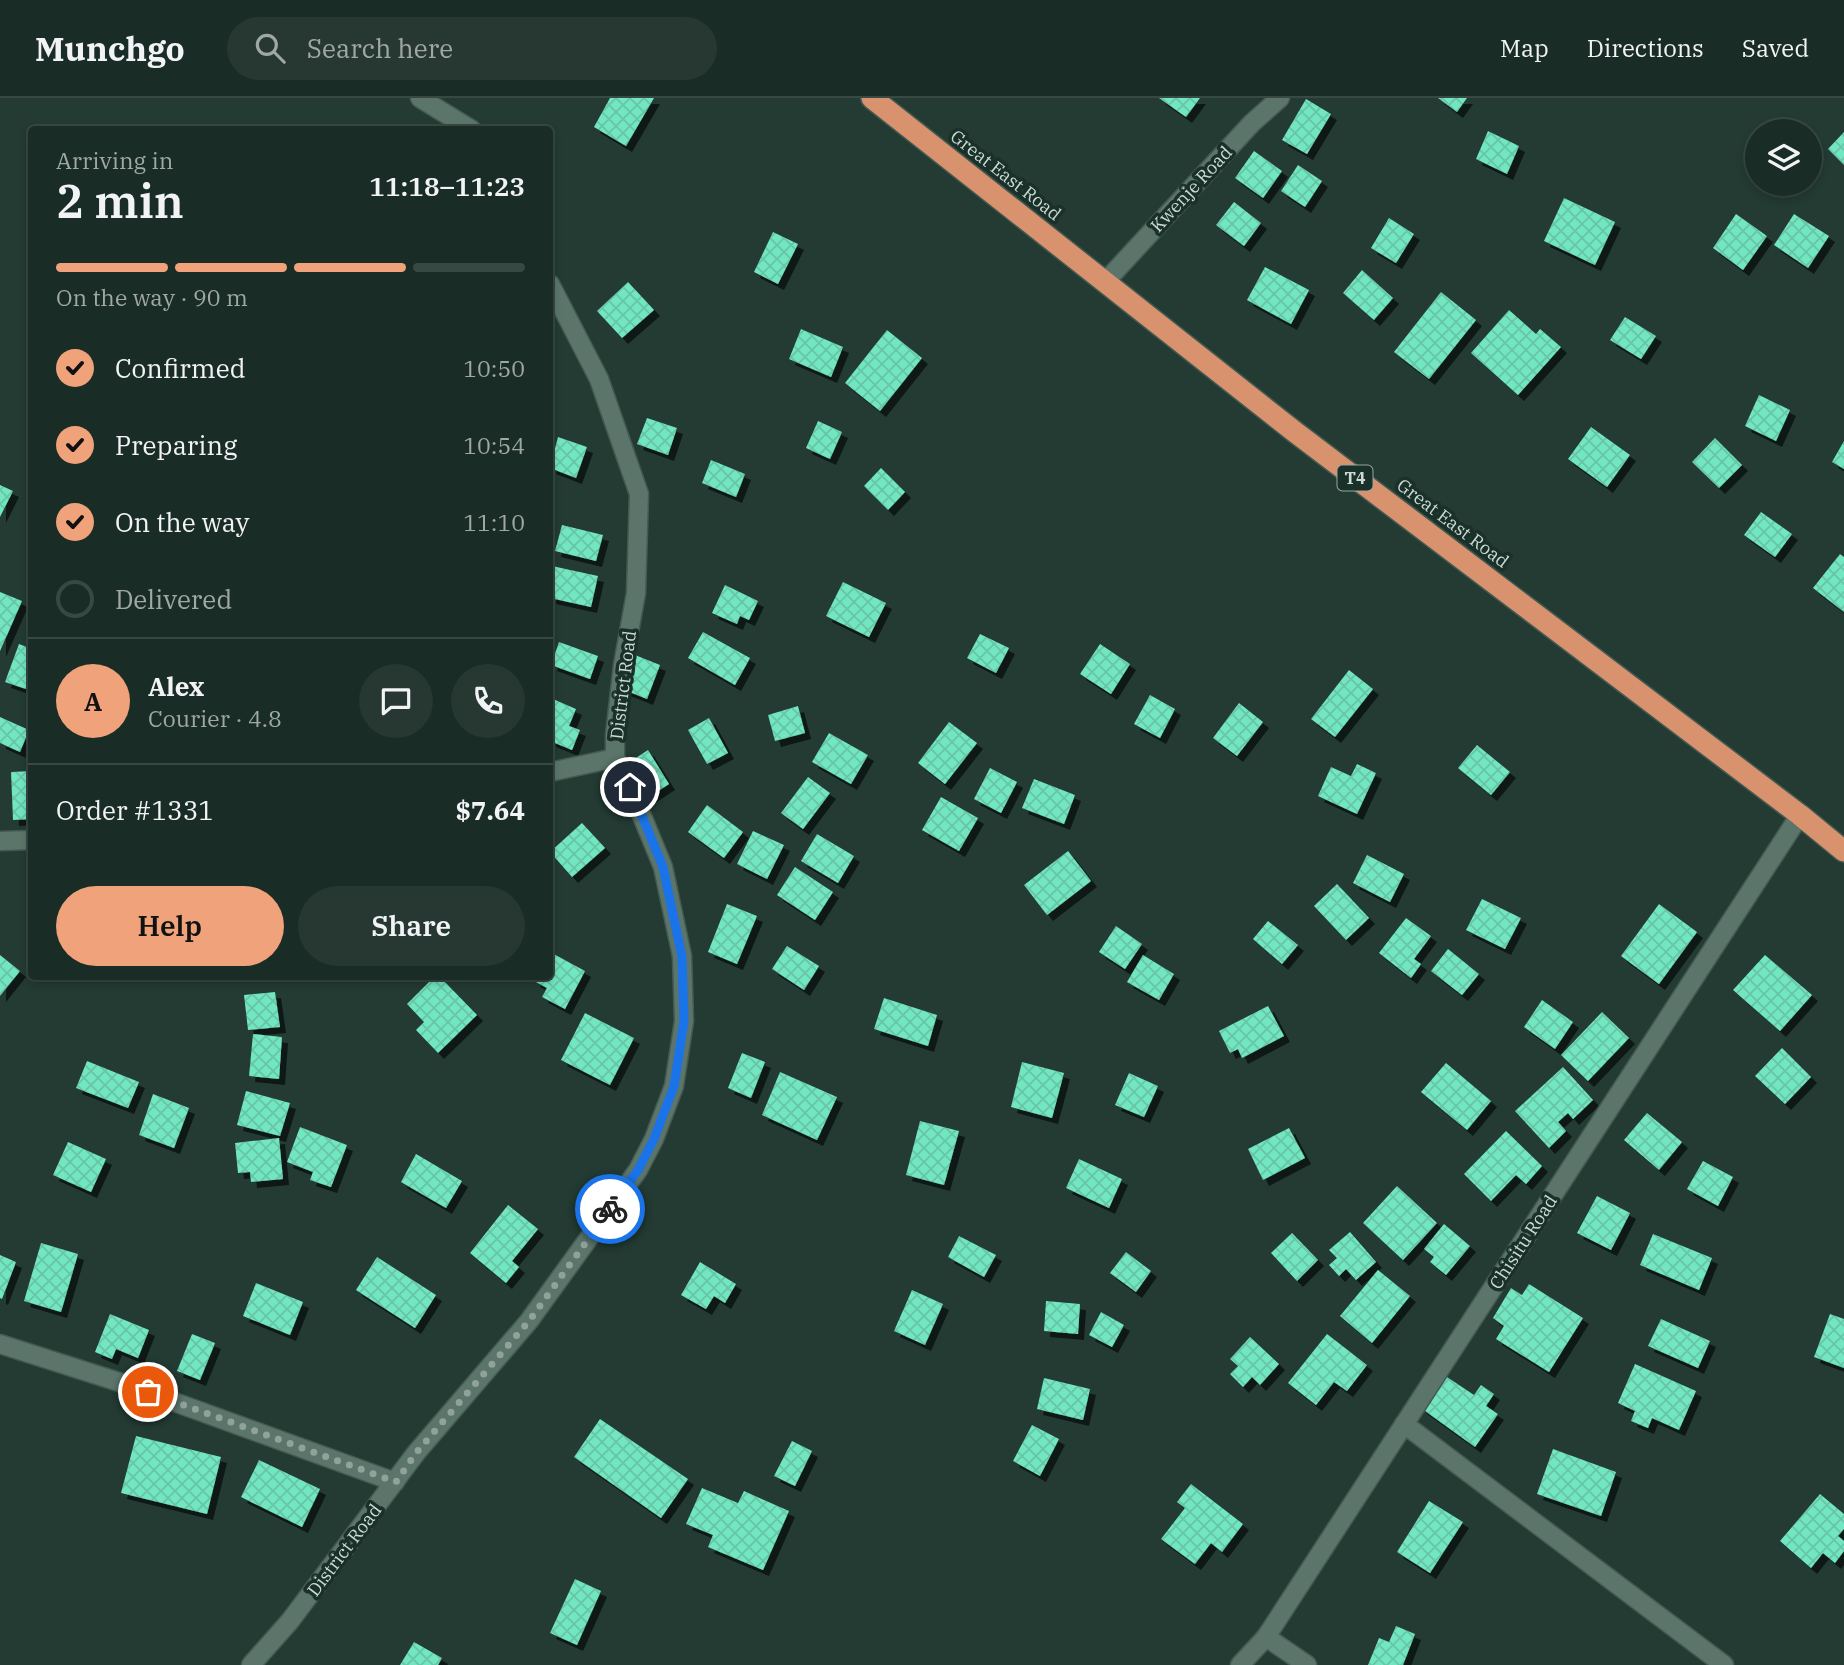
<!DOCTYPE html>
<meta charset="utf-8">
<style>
body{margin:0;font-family:"IBM Plex Serif",serif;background:#273832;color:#f1f3f6;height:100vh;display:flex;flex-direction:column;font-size:26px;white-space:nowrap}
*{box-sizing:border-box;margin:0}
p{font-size:23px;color:#9fa7a7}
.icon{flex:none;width:38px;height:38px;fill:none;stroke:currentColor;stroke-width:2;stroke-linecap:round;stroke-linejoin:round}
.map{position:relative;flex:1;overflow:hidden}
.sheet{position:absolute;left:28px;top:28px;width:525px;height:854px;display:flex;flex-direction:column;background:#1a2c26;border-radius:7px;box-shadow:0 4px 10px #0003,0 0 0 2px #384843}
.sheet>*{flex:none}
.buttons{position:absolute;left:1745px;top:21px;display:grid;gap:14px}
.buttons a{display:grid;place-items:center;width:77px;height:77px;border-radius:50%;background:#1a2c26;box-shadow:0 4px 10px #0003,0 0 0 2px #384843;font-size:35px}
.pin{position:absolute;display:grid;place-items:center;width:60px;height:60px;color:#fff;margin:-30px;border:4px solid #fff;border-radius:50%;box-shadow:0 2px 7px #0007}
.courier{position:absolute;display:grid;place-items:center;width:70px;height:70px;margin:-35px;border:5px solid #1a73e8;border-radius:50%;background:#fff;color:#222;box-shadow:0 2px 9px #0007}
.overview em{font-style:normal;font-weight:600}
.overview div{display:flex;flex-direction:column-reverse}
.overview{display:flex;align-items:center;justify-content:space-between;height:119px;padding:0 28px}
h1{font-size:46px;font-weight:600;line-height:52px}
.bar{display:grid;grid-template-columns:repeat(4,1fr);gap:10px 7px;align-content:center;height:84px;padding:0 28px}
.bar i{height:9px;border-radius:5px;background:#384843}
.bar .on{background:#f0a27a}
.bar p{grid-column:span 4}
.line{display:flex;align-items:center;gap:18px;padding:0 28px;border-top:2px solid #384843}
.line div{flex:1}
.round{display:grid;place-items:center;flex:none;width:74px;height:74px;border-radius:37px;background:#273832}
ol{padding:0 28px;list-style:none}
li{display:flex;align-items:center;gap:21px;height:77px}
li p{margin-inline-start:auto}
li .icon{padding:7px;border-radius:50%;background:#f0a27a;color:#111;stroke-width:4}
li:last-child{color:#9fa7a7}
li i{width:38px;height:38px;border:4px solid #384843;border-radius:50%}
.action{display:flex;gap:14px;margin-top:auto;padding:14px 28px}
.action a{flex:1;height:80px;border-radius:42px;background:#f0a27a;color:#111;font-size:28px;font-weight:600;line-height:80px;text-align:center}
.action a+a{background:#273832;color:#f1f3f6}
header{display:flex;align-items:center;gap:42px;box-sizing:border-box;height:98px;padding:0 35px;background:#1a2c26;border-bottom:2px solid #384843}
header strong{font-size:33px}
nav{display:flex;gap:38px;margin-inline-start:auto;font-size:24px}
.search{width:490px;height:63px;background:#273832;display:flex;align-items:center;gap:18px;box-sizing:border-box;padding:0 24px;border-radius:38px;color:#9fa7a7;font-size:26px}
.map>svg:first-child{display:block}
</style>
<header>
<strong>Munchgo</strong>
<div class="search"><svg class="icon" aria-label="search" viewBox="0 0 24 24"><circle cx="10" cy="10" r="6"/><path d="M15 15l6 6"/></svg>Search here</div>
<nav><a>Map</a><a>Directions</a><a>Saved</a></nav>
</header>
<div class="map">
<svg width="1844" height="1567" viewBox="0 0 1844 1567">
<defs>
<pattern id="building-cross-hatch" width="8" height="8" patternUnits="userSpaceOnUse" patternTransform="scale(1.75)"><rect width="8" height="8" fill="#71e6c1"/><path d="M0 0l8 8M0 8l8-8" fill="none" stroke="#67c5a7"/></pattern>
<filter id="shadow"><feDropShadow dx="6" dy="6" stdDeviation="0" flood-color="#0009"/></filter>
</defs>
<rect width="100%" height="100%" fill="#233b33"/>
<g fill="url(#building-cross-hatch)" filter="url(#shadow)">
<polygon points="610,0 654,0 626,48 594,29"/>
<polygon points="1159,0 1200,0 1186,19"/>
<polygon points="1438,0 1467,0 1457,14"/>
<polygon points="1306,1 1331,16 1307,56 1282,42"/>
<polygon points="1488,33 1519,48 1507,76 1476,61"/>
<polygon points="1844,34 1844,67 1828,51"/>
<polygon points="1254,53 1282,73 1263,100 1235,80"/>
<polygon points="1298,67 1322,83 1305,109 1281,93"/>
<polygon points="1564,100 1615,124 1595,167 1544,143"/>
<polygon points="1234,104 1261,125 1244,148 1216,127"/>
<polygon points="1736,116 1767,138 1743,172 1713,150"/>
<polygon points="1794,116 1829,138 1808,170 1774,147"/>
<polygon points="1389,120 1414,136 1396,165 1371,150"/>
<polygon points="773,134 798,146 778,186 754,174"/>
<polygon points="1265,169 1309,192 1291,226 1247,202"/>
<polygon points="1362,172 1393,200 1374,222 1343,195"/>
<polygon points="628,184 654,212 622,240 597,213"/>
<polygon points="1441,194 1476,222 1429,281 1394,254"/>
<polygon points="1509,212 1536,236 1540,231 1561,249 1518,297 1471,255"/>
<polygon points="1625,219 1656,238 1641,261 1610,242"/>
<polygon points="801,231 843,249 831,279 789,261"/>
<polygon points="887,232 922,260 880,313 845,285"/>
<polygon points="1759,297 1790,312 1776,343 1745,328"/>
<polygon points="647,320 677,330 668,357 637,346"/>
<polygon points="818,323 842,334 830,361 806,350"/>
<polygon points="1591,329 1630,357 1607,389 1568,361"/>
<polygon points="558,339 587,349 576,380 550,370"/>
<polygon points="1715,340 1742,367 1719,390 1692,364"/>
<polygon points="1844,343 1844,371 1832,364"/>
<polygon points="711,362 745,376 736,399 702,385"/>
<polygon points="881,370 905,394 888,412 864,388"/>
<polygon points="0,387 13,393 0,419"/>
<polygon points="1761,414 1792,436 1775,459 1744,437"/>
<polygon points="562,427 603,437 596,463 555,453"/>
<polygon points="1840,456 1844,459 1844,514 1813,490"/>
<polygon points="552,468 598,478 591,509 550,500"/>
<polygon points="843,484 886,505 869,539 826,518"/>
<polygon points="725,487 758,503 749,522 740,518 737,526 712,515"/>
<polygon points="0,494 22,503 0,553"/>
<polygon points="703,534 750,560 735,587 688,560"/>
<polygon points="980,536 1009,550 996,575 967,560"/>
<polygon points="559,544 598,558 590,581 551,567"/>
<polygon points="19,546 32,551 32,593 5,584"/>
<polygon points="1100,546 1130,566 1111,596 1080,576"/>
<polygon points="635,557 660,567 647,601 622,591"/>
<polygon points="1349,572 1373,591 1335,639 1311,621"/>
<polygon points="1150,597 1175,611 1160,640 1134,626"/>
<polygon points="553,601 576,611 569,628 580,632 572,652 550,643 550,609"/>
<polygon points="1239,605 1263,624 1237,658 1213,640"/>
<polygon points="798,608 805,635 775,643 768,617"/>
<polygon points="0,619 29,632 20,654 0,645"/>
<polygon points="709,620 728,655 707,666 688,632"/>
<polygon points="949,624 977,645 945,686 918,665"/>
<polygon points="829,635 868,657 851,686 812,664"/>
<polygon points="1477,647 1510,674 1491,697 1458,670"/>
<polygon points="648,652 669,686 643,703 622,669"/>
<polygon points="1357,666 1376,675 1357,716 1318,698 1331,669 1351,678"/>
<polygon points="990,670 1017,684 1001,715 974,701"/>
<polygon points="32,673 32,721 13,722 11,674"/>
<polygon points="808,679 830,695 803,731 781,715"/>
<polygon points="1034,681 1075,697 1064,726 1022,710"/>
<polygon points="941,699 978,720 959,753 922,732"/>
<polygon points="707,707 743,734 724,760 688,734"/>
<polygon points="582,725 605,750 572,779 550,754"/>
<polygon points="753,733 784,747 767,781 737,766"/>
<polygon points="817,736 854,758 838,785 801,763"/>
<polygon points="1068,753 1091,783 1047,817 1024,787"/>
<polygon points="1367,757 1404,776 1390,804 1353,785"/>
<polygon points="795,769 833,794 815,822 777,797"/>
<polygon points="1337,786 1369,820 1346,842 1314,808"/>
<polygon points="1482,801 1521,820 1505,851 1466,832"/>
<polygon points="727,806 757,818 737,866 708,854"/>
<polygon points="1659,806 1697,834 1659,886 1621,858"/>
<polygon points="1406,820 1431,838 1414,861 1421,866 1411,880 1379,855"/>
<polygon points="1268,823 1298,847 1282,866 1253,841"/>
<polygon points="1116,828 1142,846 1125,871 1099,854"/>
<polygon points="787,848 819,868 804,892 772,871"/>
<polygon points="1448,851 1479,876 1462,897 1431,873"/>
<polygon points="550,854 585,873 565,911 542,899 547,890 534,883 537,878 550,878"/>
<polygon points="0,857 20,873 0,898"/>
<polygon points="1143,857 1174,876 1159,902 1127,884"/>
<polygon points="1765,857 1812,897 1780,933 1733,892"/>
<polygon points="435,878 439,878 477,917 438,955 416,932 424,924 407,906"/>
<polygon points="275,894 280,929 248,932 244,897"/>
<polygon points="884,900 937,917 928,948 874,931"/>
<polygon points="1542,902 1573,924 1555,951 1524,929"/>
<polygon points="1268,908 1284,938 1242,960 1238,951 1230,955 1219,933"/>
<polygon points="1602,914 1629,940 1588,983 1561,957"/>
<polygon points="585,915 634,940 610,987 561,962"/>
<polygon points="253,936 282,939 279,981 249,978"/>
<polygon points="1782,950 1811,979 1785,1006 1755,978"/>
<polygon points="742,955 765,964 751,1000 728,990"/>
<polygon points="87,963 139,984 128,1010 76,990"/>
<polygon points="1022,964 1064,975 1052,1020 1011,1009"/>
<polygon points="1446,965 1491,1003 1467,1032 1421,994"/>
<polygon points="1563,969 1593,1002 1573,1021 1568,1015 1558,1024 1566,1033 1549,1050 1515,1013"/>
<polygon points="780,974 837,999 817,1042 762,1017"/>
<polygon points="1129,975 1158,988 1144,1019 1115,1007"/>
<polygon points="246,993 290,1005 280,1038 237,1027"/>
<polygon points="153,996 189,1010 174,1050 139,1037"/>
<polygon points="1647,1015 1682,1044 1659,1072 1624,1042"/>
<polygon points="920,1023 959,1033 944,1087 906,1077"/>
<polygon points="300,1029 347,1047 331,1089 310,1082 313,1074 287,1064"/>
<polygon points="1289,1030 1305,1060 1263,1082 1248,1051"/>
<polygon points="1506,1033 1542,1068 1526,1086 1516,1077 1491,1103 1464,1076"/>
<polygon points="279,1040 283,1081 251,1084 250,1074 238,1075 235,1045"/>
<polygon points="68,1044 106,1061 91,1094 53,1077"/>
<polygon points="416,1056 462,1083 446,1110 401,1084"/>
<polygon points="1079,1061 1122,1081 1109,1110 1066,1090"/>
<polygon points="1703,1063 1733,1079 1718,1108 1687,1091"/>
<polygon points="1397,1088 1437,1125 1403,1162 1363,1125"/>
<polygon points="1597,1098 1630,1115 1611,1152 1577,1135"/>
<polygon points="508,1107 538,1131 512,1163 519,1169 506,1185 470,1155"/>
<polygon points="1444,1126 1470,1148 1446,1177 1430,1164 1434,1159 1424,1151"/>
<polygon points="1350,1134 1376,1164 1356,1182 1346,1171 1339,1178 1329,1167 1337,1160 1329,1152"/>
<polygon points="1292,1135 1318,1162 1297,1183 1271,1155"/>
<polygon points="1653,1136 1712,1160 1699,1192 1640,1167"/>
<polygon points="959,1138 996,1157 984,1179 948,1159"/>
<polygon points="41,1145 78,1156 61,1214 24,1203"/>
<polygon points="1126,1154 1151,1173 1136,1194 1110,1175"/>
<polygon points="0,1157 16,1164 2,1201 0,1200"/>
<polygon points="377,1159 436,1197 415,1230 356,1192"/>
<polygon points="700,1164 736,1186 725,1205 714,1198 706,1211 681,1197"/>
<polygon points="1378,1172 1410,1198 1372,1245 1340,1218"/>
<polygon points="256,1185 303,1204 290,1237 243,1218"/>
<polygon points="1529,1186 1583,1220 1549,1274 1496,1241 1504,1228 1493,1220 1511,1190 1522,1197"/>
<polygon points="912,1192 943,1206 925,1247 894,1233"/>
<polygon points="1046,1203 1080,1206 1078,1236 1044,1233"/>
<polygon points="1101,1214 1124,1227 1112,1249 1089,1237"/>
<polygon points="110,1216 149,1232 138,1260 116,1251 112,1261 95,1254"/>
<polygon points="1830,1216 1844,1221 1844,1270 1814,1259"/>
<polygon points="1661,1221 1710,1243 1698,1270 1648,1248"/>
<polygon points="192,1236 215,1245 200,1282 177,1273"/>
<polygon points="1327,1236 1367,1267 1347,1293 1334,1284 1316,1307 1288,1285"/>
<polygon points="1250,1239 1279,1266 1260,1287 1252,1279 1243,1289 1230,1276 1238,1268 1230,1261"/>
<polygon points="1635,1266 1696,1293 1679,1332 1652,1320 1648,1330 1631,1323 1635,1313 1618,1305"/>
<polygon points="1444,1277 1474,1297 1481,1287 1494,1296 1486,1308 1498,1316 1475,1349 1421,1310"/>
<polygon points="1044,1280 1090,1291 1083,1322 1037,1311"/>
<polygon points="600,1321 688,1381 661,1420 574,1359"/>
<polygon points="1032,1327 1059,1341 1040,1378 1013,1363"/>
<polygon points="136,1338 221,1359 207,1416 121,1395"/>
<polygon points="792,1343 812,1353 795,1388 774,1378"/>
<polygon points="1553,1351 1616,1374 1601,1418 1537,1396"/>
<polygon points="259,1362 320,1391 302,1429 241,1399"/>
<polygon points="1191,1386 1243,1426 1222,1454 1211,1445 1195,1466 1161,1441 1185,1410 1177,1404"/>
<polygon points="702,1390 738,1405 744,1393 789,1413 763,1472 708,1449 713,1437 686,1426"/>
<polygon points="1820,1396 1844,1416 1844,1431 1838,1438 1844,1443 1844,1453 1835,1465 1823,1455 1811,1470 1780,1443"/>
<polygon points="1429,1403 1463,1424 1430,1475 1397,1454"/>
<polygon points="575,1481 601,1493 577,1547 550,1535"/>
<polygon points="1396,1528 1415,1536 1403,1567 1368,1567 1379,1540 1389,1544"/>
<polygon points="414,1544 442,1560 438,1567 400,1567"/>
</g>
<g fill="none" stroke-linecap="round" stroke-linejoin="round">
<defs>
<g id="street">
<polyline points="420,0 472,32"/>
<polyline points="1105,184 1252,25 1280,0"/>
<polyline points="550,674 615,660"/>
<polyline points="0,743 32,742"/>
<polyline points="0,1246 122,1285 395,1384"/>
<polyline points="1404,1326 1724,1567"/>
<polyline points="1266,1539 1307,1567"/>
<polyline points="251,1567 290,1523 416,1355 529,1223 638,1072 654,1041 674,988 684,923 682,858 663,769 630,689 615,660 615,637 623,567 636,495 639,396 599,281 550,186"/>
<polyline points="1240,1567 1266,1539 1800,717"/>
</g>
<polyline id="highway" points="872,0 1295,334 1800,717 1844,753"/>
</defs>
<use href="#street" stroke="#435952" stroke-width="21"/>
<use href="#highway" stroke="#435952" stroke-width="24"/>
<use href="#street" stroke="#5b756b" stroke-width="18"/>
<use href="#highway" stroke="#d9926e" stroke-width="21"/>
</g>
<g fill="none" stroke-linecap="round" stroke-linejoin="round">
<polyline stroke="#90a29c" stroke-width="7" stroke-dasharray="0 12.6" points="148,1294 396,1384 416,1355 529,1223 610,1111"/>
<polyline stroke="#1a73e8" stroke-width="9" points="610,1111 638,1072 654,1041 674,988 684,923 682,859 663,769 630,689"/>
</g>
<g text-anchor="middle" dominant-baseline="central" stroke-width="7" stroke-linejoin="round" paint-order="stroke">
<rect fill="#193129" stroke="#96a7a1" stroke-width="2" x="1337.5" y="367.5" width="35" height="25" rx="5"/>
<g font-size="16" font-weight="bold" fill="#cbdad4">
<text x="1355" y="380">T4</text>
</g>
<g font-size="18" fill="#cbdad4" stroke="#193129">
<text transform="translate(1006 77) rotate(38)">Great East Road</text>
<text transform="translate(1191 91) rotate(-47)">Kwenje Road</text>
<text transform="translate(1453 425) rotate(37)">Great East Road</text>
<text transform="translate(623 587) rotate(-83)">District Road</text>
<text transform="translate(1523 1144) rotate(-57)">Chisitu Road</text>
<text transform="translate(344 1452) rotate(-53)">District Road</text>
</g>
</g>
</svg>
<div class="buttons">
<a><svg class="icon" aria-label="layers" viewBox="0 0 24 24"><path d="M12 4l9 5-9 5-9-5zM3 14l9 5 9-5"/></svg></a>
</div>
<div class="pin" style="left:148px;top:1294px;background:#ea580c"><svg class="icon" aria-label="bag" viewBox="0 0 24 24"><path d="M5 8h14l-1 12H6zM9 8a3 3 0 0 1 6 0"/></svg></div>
<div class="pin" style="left:630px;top:689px;background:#1f2937"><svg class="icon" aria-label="home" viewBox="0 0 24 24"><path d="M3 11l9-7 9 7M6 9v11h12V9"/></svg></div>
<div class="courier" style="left:610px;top:1111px"><svg class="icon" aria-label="bike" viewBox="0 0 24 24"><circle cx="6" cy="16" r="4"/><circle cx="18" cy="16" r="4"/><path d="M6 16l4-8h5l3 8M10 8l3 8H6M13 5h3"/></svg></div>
<section class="sheet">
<div class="overview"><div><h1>2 min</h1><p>Arriving in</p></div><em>11:18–11:23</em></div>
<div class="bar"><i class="on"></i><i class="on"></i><i class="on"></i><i></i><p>On the way · 90 m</p></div>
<ol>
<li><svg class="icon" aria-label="check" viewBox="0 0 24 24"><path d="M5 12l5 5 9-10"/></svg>Confirmed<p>10:50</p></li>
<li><svg class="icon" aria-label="check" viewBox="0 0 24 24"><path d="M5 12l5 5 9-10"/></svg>Preparing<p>10:54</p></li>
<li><svg class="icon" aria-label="check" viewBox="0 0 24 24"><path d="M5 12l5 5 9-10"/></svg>On the way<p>11:10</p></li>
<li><i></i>Delivered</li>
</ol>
<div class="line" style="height:126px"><b class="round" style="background:#f0a27a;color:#111">A</b><div><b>Alex</b><p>Courier · 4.8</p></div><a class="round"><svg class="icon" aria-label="chat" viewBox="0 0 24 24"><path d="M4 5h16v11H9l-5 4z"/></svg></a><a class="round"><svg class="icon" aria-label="phone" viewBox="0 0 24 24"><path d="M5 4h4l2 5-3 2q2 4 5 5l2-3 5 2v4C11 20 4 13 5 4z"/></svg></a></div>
<div class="line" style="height:91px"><div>Order #1331</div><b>$7.64</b></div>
<div class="action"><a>Help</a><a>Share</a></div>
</section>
</div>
